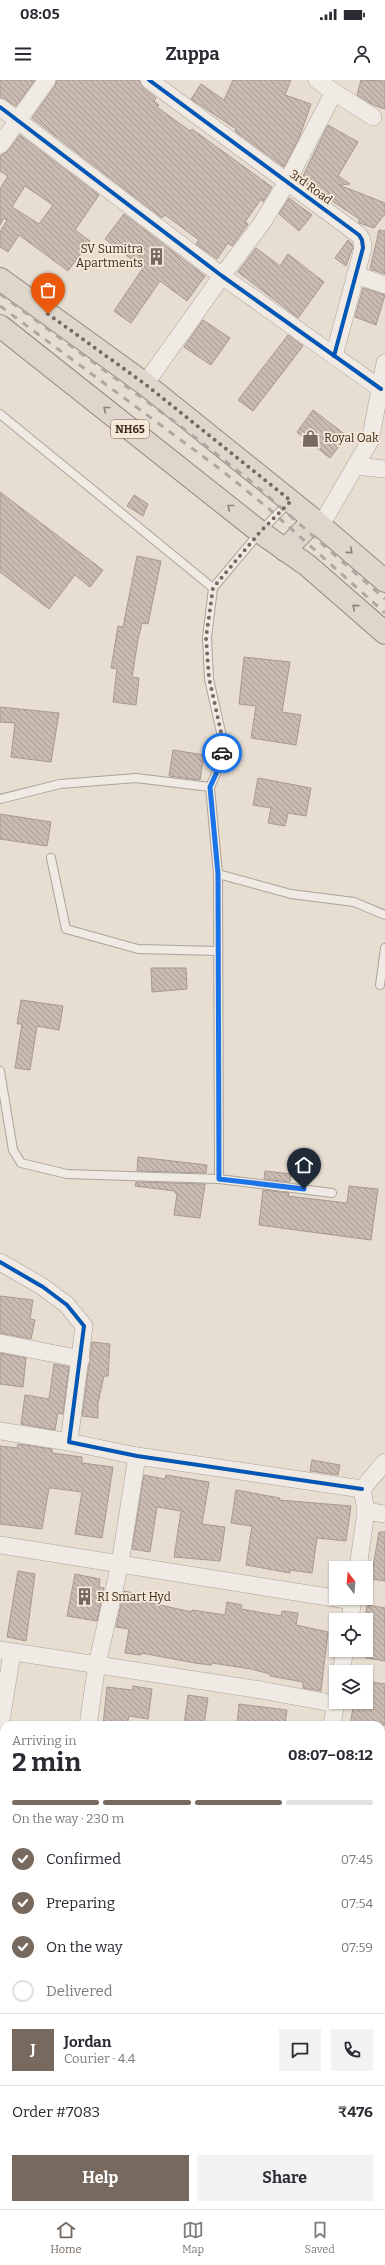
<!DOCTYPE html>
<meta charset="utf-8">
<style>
body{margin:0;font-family:Bitter,serif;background:#f2f2f3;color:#2b2b33;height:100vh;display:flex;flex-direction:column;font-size:15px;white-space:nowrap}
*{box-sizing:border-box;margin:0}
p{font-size:13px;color:#7c7c81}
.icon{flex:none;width:22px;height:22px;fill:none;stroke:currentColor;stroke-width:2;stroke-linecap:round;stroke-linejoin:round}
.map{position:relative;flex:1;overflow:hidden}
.panel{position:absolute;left:0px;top:1641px;width:385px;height:488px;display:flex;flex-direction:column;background:#fff;border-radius:12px 12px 0 0;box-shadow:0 1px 3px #0004}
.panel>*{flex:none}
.needle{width:26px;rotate:344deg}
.tools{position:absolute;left:329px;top:1481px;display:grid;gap:8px}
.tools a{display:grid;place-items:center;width:44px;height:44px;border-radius:0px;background:#fff;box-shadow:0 1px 3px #0004;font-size:20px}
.pin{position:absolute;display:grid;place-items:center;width:34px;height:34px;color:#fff;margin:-41px -17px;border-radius:50% 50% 50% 0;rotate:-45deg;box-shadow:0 0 4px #0007}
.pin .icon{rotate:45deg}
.courier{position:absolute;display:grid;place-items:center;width:40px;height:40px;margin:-20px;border:3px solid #1a73e8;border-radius:50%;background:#fff;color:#222;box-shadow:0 1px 5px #0007}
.head em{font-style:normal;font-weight:700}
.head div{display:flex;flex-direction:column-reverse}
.head{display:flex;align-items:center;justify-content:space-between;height:68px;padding:0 12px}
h1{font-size:26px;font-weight:700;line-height:30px}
.bar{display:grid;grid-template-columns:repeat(4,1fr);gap:6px 4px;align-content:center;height:48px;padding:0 12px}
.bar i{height:5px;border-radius:3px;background:#e1e1e2}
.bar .active{background:#78695f}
.bar p{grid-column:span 4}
.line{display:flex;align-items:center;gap:10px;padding:0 12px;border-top:1px solid #e1e1e2}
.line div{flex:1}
.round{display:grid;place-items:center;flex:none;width:42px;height:42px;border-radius:0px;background:#f2f2f3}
ol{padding:0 12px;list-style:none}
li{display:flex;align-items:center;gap:12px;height:44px}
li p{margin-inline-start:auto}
li .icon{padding:4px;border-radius:50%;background:#78695f;color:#fff;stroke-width:4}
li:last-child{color:#7c7c81}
li i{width:22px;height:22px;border:2px solid #e1e1e2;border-radius:50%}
.cta{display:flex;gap:8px;margin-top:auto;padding:8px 12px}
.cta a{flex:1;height:46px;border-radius:0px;background:#78695f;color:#fff;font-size:16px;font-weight:700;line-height:46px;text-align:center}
.cta a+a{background:#f2f2f3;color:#2b2b33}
.status{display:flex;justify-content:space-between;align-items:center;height:28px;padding:0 20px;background:#fff;direction:ltr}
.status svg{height:11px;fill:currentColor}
header{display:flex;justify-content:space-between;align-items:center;height:52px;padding:0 12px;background:#fff;font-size:18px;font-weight:700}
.tab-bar{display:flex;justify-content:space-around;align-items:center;height:56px;border-top:1px solid #e1e1e2;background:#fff;font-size:11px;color:#7c7c81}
.tab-bar a{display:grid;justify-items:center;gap:2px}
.tab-bar .active{color:#78695f}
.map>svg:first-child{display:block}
</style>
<div class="status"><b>08:05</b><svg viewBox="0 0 49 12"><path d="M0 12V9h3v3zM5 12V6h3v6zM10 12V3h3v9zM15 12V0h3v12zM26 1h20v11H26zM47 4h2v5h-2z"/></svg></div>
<header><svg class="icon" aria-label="menu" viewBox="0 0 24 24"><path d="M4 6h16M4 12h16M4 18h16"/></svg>Zuppa<svg class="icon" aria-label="person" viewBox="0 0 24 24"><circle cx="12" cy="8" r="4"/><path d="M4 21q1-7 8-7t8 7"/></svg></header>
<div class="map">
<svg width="385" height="2129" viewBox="0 0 385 2129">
<defs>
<pattern id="grass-tufts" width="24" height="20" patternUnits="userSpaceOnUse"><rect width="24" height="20" fill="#d9d4b4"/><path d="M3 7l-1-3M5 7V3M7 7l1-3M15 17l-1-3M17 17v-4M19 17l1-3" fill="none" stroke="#bbb69a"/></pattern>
<pattern id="building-back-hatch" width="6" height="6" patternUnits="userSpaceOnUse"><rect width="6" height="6" fill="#cabbb2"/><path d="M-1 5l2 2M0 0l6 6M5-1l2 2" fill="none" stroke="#a59890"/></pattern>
</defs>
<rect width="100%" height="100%" fill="#e7ddd1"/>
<polygon fill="url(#grass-tufts)" points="0,1992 4,1994 4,2125 138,2125 137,2127 133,2129 0,2129"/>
<g fill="url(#building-back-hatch)" stroke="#a79990" fill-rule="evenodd">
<polygon points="0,0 35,0 16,26 0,17"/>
<polygon points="57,0 139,0 143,8 156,18 154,21 159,25 157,27 190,51 192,49 272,107 263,122 261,119 245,142 248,144 232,166 228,163 217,179 196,164 199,160 165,135 162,138 32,38 55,6"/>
<polygon points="233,0 291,0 285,15 311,24 299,58 284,87 235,51 236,49 191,19 201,4 224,20"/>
<polygon points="361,0 385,1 385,29 373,25 357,15"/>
<polygon points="328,45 358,62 338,96 350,104 339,105 385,123 385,134 374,148 359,143 359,139 301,100"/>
<path d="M20 55 99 115 75 150 90 161 68 191 19 155 8 172 0 167V152L7 140 4 138 0 145V109L8 96 0 91V76L8 71ZM25 106 53 125 39 144 12 127Z"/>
<polygon points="289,118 312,135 299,151 279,134"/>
<polygon points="124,134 205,196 187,221 160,201 131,243 114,231 143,188 105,159"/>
<polygon points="379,150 385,151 385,194 370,189"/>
<polygon points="348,160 352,164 353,167 346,186 335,178"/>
<polygon points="256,168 280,186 288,174 324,202 298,238 238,192"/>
<polygon points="363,208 385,215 376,245 355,237"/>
<polygon points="203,240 230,258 211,285 184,267"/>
<polygon points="288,255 303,266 253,331 238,320"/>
<polygon points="313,330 347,356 330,378 297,352"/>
<polygon points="0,412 103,490 90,507 75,495 49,529 0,492"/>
<polygon points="134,415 148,424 143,436 127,426"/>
<polygon points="137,476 161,481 148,544 142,543 138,560 132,597 139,598 136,625 113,622 117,589 111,588 118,546 123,547"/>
<polygon points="244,577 290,582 282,632 301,635 296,665 251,658 256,626 239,624"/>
<polygon points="0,627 59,633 51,682 11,677 15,643 0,642"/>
<polygon points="173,670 204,675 200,700 169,696"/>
<polygon points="258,698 311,708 306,736 288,733 285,746 268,743 271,728 253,725"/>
<polygon points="0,734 51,742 47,766 0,759"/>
<polygon points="151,888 186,888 187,909 152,912"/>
<polygon points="21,920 63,926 59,950 37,946 30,990 15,988 22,944 17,944"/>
<polygon points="138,1077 207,1085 206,1093 137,1091"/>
<polygon points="265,1091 291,1094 290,1102 264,1099"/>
<polygon points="136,1102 205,1104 200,1138 174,1135 177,1114 175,1113 175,1111 135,1106"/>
<polygon points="349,1106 378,1109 371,1160 259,1145 263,1110 289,1113 288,1116 347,1123"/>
<polygon points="0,1216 33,1220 30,1239 35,1240 31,1259 0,1253"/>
<polygon points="92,1262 110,1264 108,1296 104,1296 98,1323 98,1338 82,1336"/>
<polygon points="0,1273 26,1278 23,1307 0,1304"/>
<polygon points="54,1284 69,1287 63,1334 58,1333 55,1350 21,1344 25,1315 49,1319"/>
<polygon points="18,1364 52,1369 52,1373 82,1377 82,1383 113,1387 102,1458 75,1454 82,1412 52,1408 49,1408 42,1449 0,1444 0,1366 17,1368"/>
<polygon points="312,1380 340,1385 338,1395 310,1391"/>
<polygon points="144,1395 165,1399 166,1395 209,1402 202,1444 225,1447 220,1481 174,1477 181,1431 157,1427 150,1472 132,1469"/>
<polygon points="236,1410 280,1418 279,1420 351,1426 346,1461 317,1458 312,1493 290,1490 290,1493 246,1485 252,1446 231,1443"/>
<polygon points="379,1452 385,1452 385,1501 371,1499"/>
<polygon points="18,1491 35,1494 26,1561 7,1557"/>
<polygon points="75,1494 100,1499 99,1507 104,1508 97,1541 67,1536"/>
<polygon points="124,1511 133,1513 132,1519 192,1532 192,1530 225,1535 227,1522 242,1525 241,1529 281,1536 282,1531 298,1533 296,1545 328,1552 321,1611 303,1608 303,1602 270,1596 270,1594 251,1589 212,1583 211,1585 195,1583 141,1573 141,1575 125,1573 129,1549 116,1547"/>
<polygon points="367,1525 385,1528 385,1581 366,1578 365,1540"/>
<polygon points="366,1601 385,1604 385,1645 350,1645 354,1622 366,1622"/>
<polygon points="133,1606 152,1609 148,1639 129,1636 127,1645 103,1645 107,1607 132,1610"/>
<polygon points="188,1615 208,1618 204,1645 184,1645"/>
<polygon points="239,1624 287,1630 285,1645 237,1645"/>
</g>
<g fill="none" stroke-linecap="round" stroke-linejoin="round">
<defs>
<g id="service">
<polyline points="0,334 213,508"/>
<polyline points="210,707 218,794 219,1099"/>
<polyline points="0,719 60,704 136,698 210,707 220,685 223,661 209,599 207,558 213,508 260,452 289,422"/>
<polyline points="51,778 66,849 138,869 218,871"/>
<polyline points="218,794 291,814 354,822 385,835"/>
<polyline points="380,905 385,868"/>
<polyline points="0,991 13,1070 21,1083 67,1094 219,1099 332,1113"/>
<polyline points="381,2036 385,2036"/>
</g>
<g id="minor">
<polyline points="149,0 359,155 362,160 363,168 334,276"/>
<polyline points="334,12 373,37"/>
<polyline points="0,27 222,196 381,309"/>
<polyline points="0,65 47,0"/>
<polyline points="356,195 385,205"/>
<polyline points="145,304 222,196 262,143 287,102 334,12 317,0"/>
<polyline points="355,386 385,389"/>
<polyline points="321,445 370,361 385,283"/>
<polyline points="0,1182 43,1207 67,1225 84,1246 69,1362 137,1376 362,1409"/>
<polyline points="0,1263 81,1279"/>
<polyline points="0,1351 69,1362"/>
<polyline points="366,1431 385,1434"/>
<polyline points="0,1465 353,1521"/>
<polyline points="358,1488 366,1431 362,1409 385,1382"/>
<polyline points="350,1540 353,1518"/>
<polyline points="0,1570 261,1610 336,1624"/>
<polyline points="341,1592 345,1570"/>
<polyline points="88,1645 97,1584 120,1484 137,1376"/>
<polyline points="332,1645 336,1622"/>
<polyline points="0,1647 12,1573"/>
<polyline points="381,1734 385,1734"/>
<polyline points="0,1782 4,1783"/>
<polyline points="381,1843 385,1844"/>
<polyline points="0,1885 4,1885"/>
<polyline points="381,1953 385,1953"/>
<polyline points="157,2129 158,2125"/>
<polyline points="241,2129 241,2125"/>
<polyline points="320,2129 320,2125"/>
</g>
<g id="trunk">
<polyline points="0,199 145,304 314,440 385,501"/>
<polyline points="0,246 260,452 307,485 385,553"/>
<polyline points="285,470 314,440"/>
</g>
</defs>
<use href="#service" stroke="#aca39a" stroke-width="10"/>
<use href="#minor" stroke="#aca39a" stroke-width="18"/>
<use href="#trunk" stroke="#928880" stroke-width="24"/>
<use href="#service" stroke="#efeae3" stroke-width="8"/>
<use href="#minor" stroke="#efeae3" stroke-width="17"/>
<use href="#trunk" stroke="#dfd6cb" stroke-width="22"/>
<g stroke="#aea8a3" stroke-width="3" stroke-dasharray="7 7" stroke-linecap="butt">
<polyline points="0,214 179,345 247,398 385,519"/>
<polyline points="0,226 220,389 268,428 385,533"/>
</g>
<defs>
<g id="cycleway">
<polyline points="149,0 359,155 362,160 363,168 334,276"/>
<polyline points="0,27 222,196 381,309"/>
<polyline points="0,1182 43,1207 67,1225 84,1246 69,1362 137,1376 362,1409"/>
</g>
</defs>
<use href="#cycleway" stroke="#f6e9d9" stroke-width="6"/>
<use href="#cycleway" stroke="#0057b8" stroke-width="4"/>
</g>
<defs><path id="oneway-chevron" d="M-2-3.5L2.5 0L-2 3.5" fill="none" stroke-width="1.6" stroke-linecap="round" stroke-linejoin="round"/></defs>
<g stroke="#8e8076">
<use href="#oneway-chevron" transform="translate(106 329) rotate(-142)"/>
<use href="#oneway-chevron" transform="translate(230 427) rotate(-141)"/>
<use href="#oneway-chevron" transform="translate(350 471) rotate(41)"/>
<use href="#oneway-chevron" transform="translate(355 527) rotate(-139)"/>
</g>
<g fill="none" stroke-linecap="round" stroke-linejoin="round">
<polyline stroke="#78695f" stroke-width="4" stroke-dasharray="0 7.2" points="48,234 145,304 291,421 260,452 213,508 206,558 209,598 223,661 222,673"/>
<polyline stroke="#1a73e8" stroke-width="5" points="222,673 220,685 210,707 218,794 219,1099 304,1109"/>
</g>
<defs>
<symbol id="building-bare" viewBox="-9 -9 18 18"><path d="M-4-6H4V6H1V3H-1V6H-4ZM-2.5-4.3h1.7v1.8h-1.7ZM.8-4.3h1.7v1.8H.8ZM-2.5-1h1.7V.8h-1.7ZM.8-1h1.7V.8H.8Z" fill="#78695f" stroke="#f6e9d9" stroke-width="2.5" paint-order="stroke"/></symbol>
<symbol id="shop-bare" viewBox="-9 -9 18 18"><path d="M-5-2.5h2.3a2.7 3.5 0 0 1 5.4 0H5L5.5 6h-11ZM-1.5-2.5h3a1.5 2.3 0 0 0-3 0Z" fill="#78695f" stroke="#f6e9d9" stroke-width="2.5" paint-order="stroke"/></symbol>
</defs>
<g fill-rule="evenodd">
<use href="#building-bare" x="144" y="164" width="25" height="25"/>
<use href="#shop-bare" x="298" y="346" width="25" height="25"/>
<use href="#building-bare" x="72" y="1504" width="25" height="25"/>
</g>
<g text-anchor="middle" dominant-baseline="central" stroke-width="3.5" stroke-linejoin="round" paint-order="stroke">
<rect fill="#f6e9d9" stroke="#746358" stroke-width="1" x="111" y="340" width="38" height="18" rx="3"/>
<g font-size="11" font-weight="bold" fill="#3c2a21">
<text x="130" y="349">NH65</text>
</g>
<g font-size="12" fill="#3c2a21" stroke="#f6e9d9">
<text transform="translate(311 107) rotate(36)">3rd Road</text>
</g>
<g font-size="12" fill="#3c2a21" stroke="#f6e9d9" text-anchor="start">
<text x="143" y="169" text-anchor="end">SV Sumitra<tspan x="143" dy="14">Apartments</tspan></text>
<text x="324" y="358">Royal Oak</text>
<text x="97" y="1517">RI Smart Hyd</text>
</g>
</g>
</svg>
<div class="tools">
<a><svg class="needle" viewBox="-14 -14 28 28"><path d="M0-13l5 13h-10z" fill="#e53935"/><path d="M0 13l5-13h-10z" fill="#7c7c81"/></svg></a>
<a><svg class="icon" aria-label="locate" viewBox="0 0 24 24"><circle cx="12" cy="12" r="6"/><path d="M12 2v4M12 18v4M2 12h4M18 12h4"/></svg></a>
<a><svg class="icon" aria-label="layers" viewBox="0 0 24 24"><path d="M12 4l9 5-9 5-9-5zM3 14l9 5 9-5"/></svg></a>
</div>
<div class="pin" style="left:48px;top:234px;background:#ea580c"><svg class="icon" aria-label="bag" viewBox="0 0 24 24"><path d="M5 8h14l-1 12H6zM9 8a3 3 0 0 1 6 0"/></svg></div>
<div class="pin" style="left:304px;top:1109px;background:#1f2937"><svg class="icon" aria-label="home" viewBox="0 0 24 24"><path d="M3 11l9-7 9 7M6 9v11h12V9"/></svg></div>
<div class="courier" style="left:222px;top:673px"><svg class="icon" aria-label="car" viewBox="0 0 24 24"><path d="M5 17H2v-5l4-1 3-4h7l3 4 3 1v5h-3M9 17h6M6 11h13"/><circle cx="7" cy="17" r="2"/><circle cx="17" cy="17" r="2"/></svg></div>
<section class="panel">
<div class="head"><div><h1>2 min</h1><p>Arriving in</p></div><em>08:07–08:12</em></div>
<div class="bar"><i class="active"></i><i class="active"></i><i class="active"></i><i></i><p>On the way · 230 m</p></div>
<ol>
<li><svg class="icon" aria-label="check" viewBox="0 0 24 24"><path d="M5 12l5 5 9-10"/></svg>Confirmed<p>07:45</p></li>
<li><svg class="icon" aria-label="check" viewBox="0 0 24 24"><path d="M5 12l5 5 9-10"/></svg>Preparing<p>07:54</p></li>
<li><svg class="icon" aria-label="check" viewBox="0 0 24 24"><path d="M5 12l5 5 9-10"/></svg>On the way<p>07:59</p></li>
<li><i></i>Delivered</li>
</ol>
<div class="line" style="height:72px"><b class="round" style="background:#78695f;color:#fff">J</b><div><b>Jordan</b><p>Courier · 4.4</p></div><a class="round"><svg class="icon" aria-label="chat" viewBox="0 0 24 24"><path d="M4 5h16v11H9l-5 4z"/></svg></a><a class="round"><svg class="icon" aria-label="phone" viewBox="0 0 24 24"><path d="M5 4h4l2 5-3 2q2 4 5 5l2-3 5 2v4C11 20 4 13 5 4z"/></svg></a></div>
<div class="line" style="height:52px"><div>Order #7083</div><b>₹476</b></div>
<div class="cta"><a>Help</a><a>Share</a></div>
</section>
</div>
<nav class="tab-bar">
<a class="active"><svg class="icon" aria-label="home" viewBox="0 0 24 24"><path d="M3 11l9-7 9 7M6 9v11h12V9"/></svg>Home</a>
<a><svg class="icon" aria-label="map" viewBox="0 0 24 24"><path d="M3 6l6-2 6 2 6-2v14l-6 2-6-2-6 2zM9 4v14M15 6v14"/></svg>Map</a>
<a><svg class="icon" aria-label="saved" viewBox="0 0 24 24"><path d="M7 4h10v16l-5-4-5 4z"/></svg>Saved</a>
</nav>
